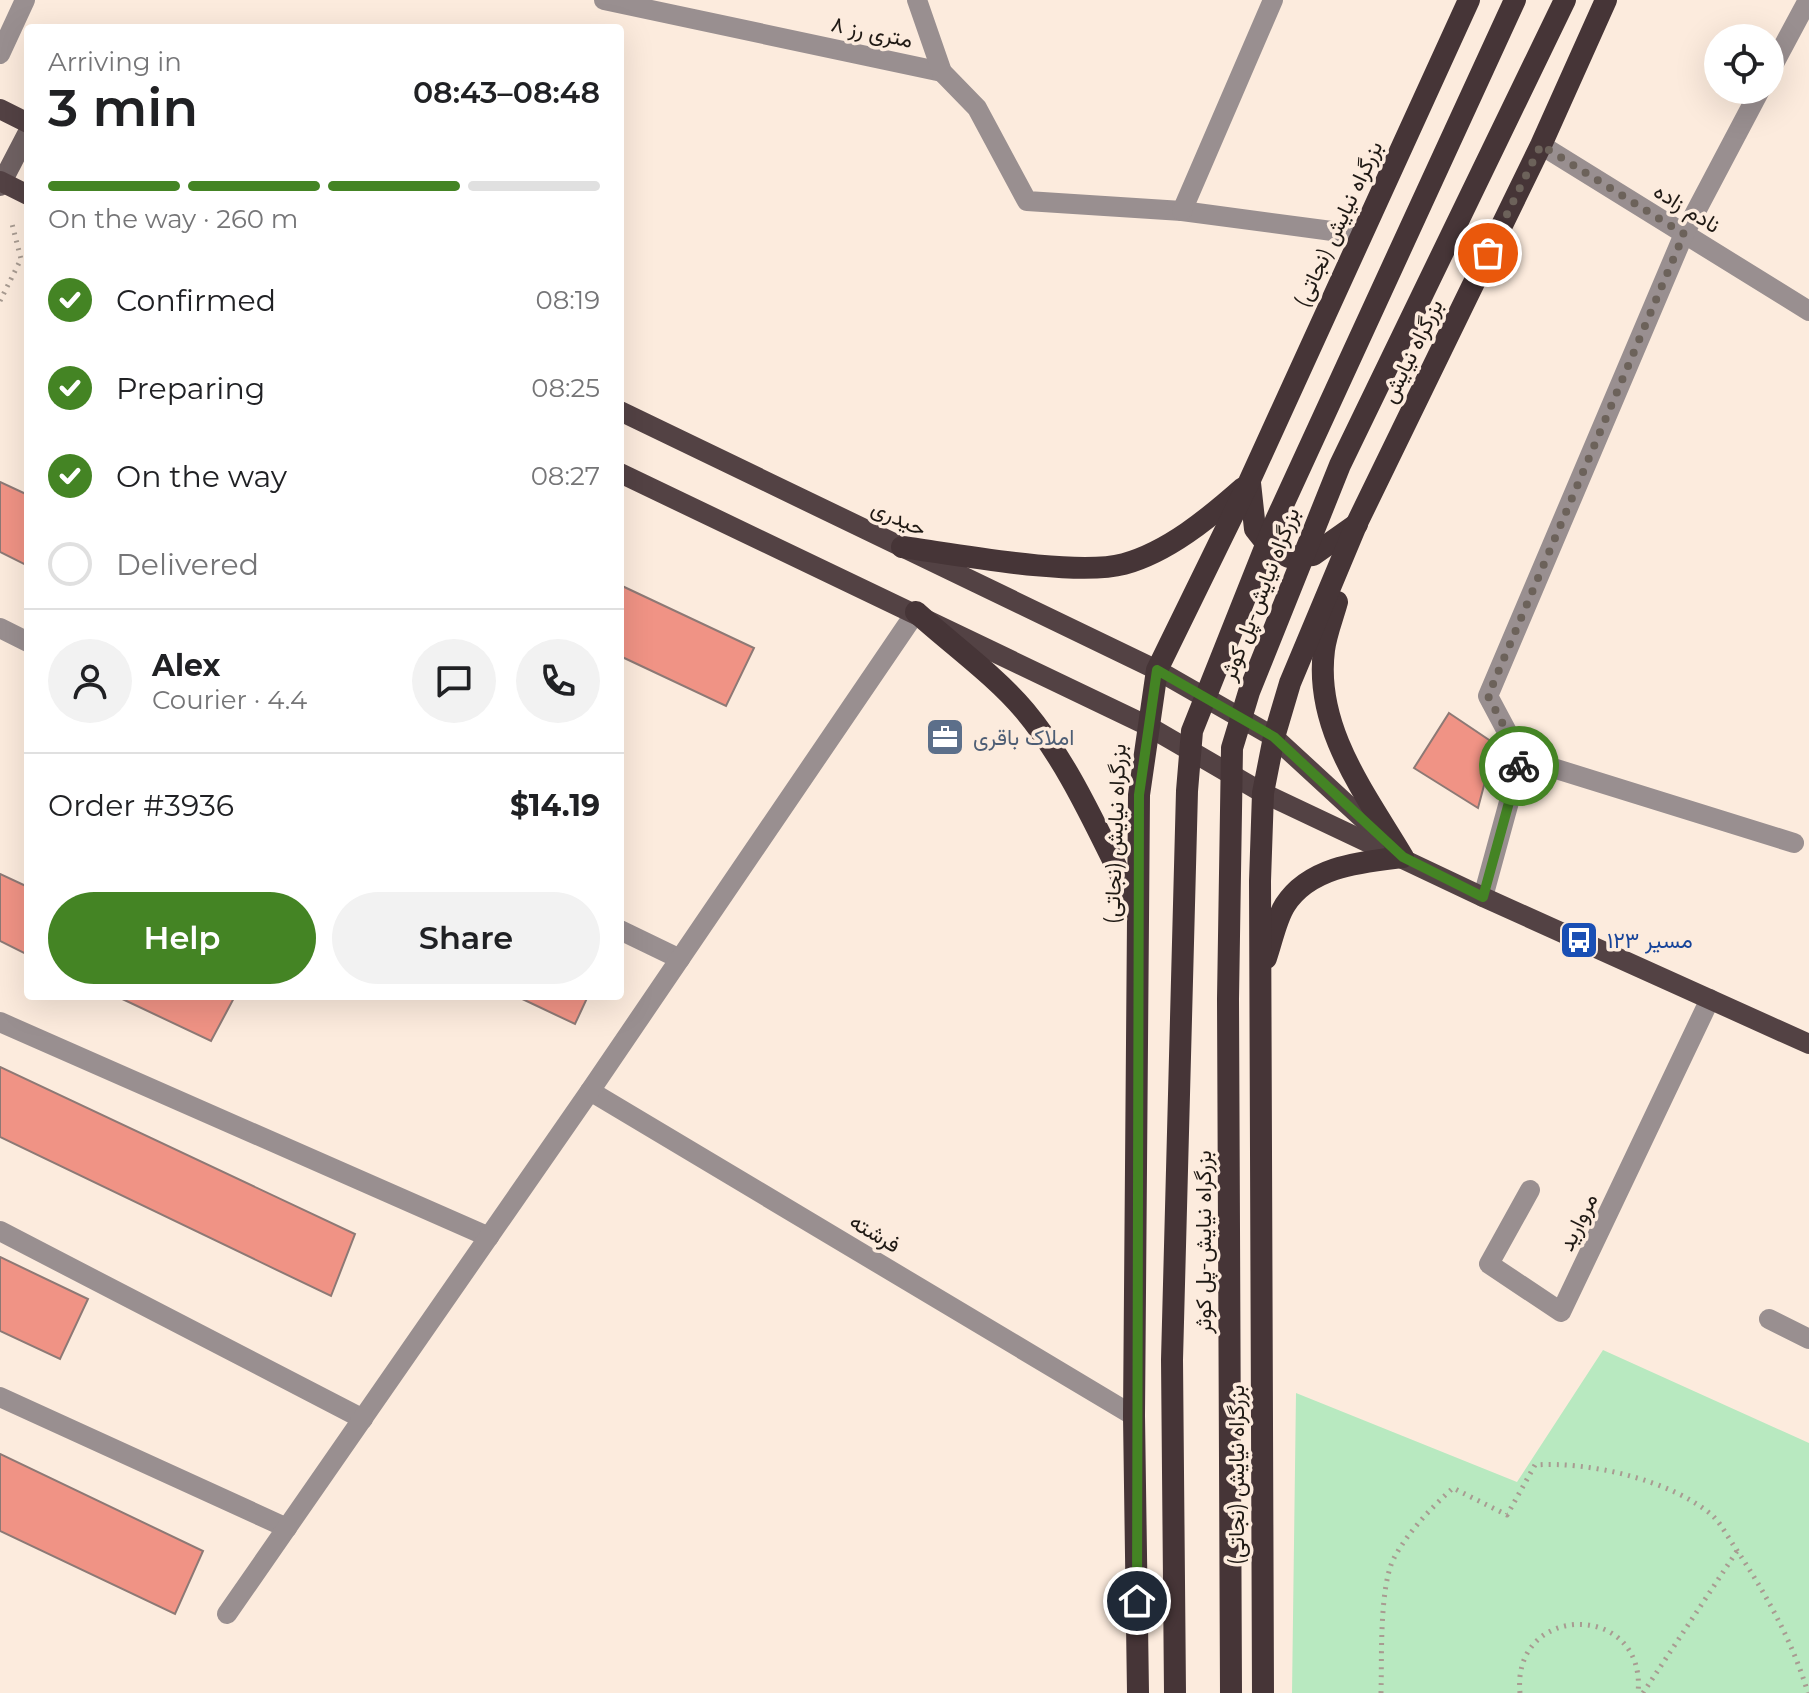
<!DOCTYPE html>
<meta charset="utf-8">
<style>
body{margin:0;font-family:Montserrat,Vazirmatn,sans-serif;background:#f2f2f2;color:#202124;height:100vh;display:flex;flex-direction:column;font-size:30px;white-space:nowrap}
*{box-sizing:border-box;margin:0}
p{font-size:26px;color:#757577}
.icon{flex:none;width:44px;height:44px;fill:none;stroke:currentColor;stroke-width:2;stroke-linecap:round;stroke-linejoin:round}
.map{position:relative;flex:1;overflow:hidden}
.details{position:absolute;left:24px;top:24px;width:600px;height:976px;display:flex;flex-direction:column;background:#fff;border-radius:8px;box-shadow:0 8px 32px #0002}
.details>*{flex:none}
.controls{position:absolute;left:1704px;top:24px;display:grid;gap:16px}
.controls a{display:grid;place-items:center;width:80px;height:80px;border-radius:50%;background:#fff;box-shadow:0 8px 32px #0002;font-size:40px}
.pin{position:absolute;display:grid;place-items:center;width:68px;height:68px;color:#fff;margin:-34px;border:4px solid #fff;border-radius:50%;box-shadow:0 2px 8px #0007}
.courier{position:absolute;display:grid;place-items:center;width:80px;height:80px;margin:-40px;border:6px solid #448424;border-radius:50%;background:#fff;color:#222;box-shadow:0 2px 10px #0007}
.headline em{font-style:normal;font-weight:600}
.headline div{display:flex;flex-direction:column-reverse}
.headline{display:flex;align-items:center;justify-content:space-between;height:136px;padding:0 24px}
h1{font-size:52px;font-weight:600;line-height:60px}
.bar{display:grid;grid-template-columns:repeat(4,1fr);gap:12px 8px;align-content:center;height:96px;padding:0 24px}
.bar i{height:10px;border-radius:6px;background:#e0e0e0}
.bar .selected{background:#448424}
.bar p{grid-column:span 4}
.line{display:flex;align-items:center;gap:20px;padding:0 24px;border-top:2px solid #e0e0e0}
.line div{flex:1}
.round{display:grid;place-items:center;flex:none;width:84px;height:84px;border-radius:42px;background:#f2f2f2}
ol{padding:0 24px;list-style:none}
li{display:flex;align-items:center;gap:24px;height:88px}
li p{margin-inline-start:auto}
li .icon{padding:8px;border-radius:50%;background:#448424;color:#fff;stroke-width:4}
li:last-child{color:#757577}
li i{width:44px;height:44px;border:4px solid #e0e0e0;border-radius:50%}
.cta{display:flex;gap:16px;margin-top:auto;padding:16px 24px}
.cta a{flex:1;height:92px;border-radius:48px;background:#448424;color:#fff;font-size:32px;font-weight:600;line-height:92px;text-align:center}
.cta a+a{background:#f2f2f2;color:#202124}
.map>svg:first-child{display:block}
</style>
<div class="map">
<svg width="1809" height="1693" viewBox="0 0 1809 1693">
<rect width="100%" height="100%" fill="#fcebdd"/>
<polygon fill="#b8e9c0" points="1603,1350 1809,1443 1809,1693 1292,1693 1296,1393 1517,1482"/>
<g fill="#f09385" stroke="#8d7975" stroke-width="2">
<polygon points="0,482 28,495 28,566 0,552"/>
<polygon points="620,585 754,648 726,706 620,656"/>
<polygon points="1449,713 1495,744 1478,808 1414,768"/>
<polygon points="0,874 28,887 28,955 0,941"/>
<polygon points="116,996 235,996 211,1041"/>
<polygon points="516,996 588,996 575,1024"/>
<polygon points="0,1067 355,1234 331,1296 0,1137"/>
<polygon points="0,1257 88,1299 60,1359 0,1331"/>
<polygon points="0,1454 203,1551 175,1614 0,1531"/>
</g>
<g fill="none" stroke-linecap="round" stroke-linejoin="round">
<g stroke="#a89b91" stroke-width="5" stroke-dasharray="2 6" stroke-linecap="butt">
<polyline points="0,301 21,259 11,220"/>
<path d="M1381 1693C1382 1660 1379 1587 1394 1558 1408 1532 1431 1508 1453 1488L1507 1515 1535 1465C1588 1461 1672 1480 1713 1516 1721 1524 1728 1537 1734 1546 1765 1592 1792 1640 1808 1693"/>
<path d="M1520 1693C1511 1602 1647 1601 1638 1693"/>
<polyline points="1643,1693 1737,1551"/>
</g>
<g stroke="#998f90" stroke-width="20">
<polyline points="604,0 942,72"/>
<polyline points="917,0 942,72 977,108 1027,201 1182,211 1362,235"/>
<polyline points="0,54 25,0"/>
<polyline points="1770,71 1808,0"/>
<polyline points="1541,145 1809,311"/>
<polyline points="1182,211 1273,0"/>
<polyline points="0,628 28,642"/>
<polyline points="1521,758 1794,843"/>
<polyline points="1483,897 1521,758 1488,696 1684,234 1760,90"/>
<polyline points="620,930 680,959"/>
<polyline points="0,1022 489,1237"/>
<polyline points="590,1091 1134,1416"/>
<polyline points="1530,1190 1489,1264 1561,1312 1710,999"/>
<polyline points="0,1231 363,1419"/>
<polyline points="1769,1319 1809,1339"/>
<polyline points="0,1397 287,1528"/>
<polyline points="227,1614 590,1091 916,612"/>
</g>
<polyline stroke="#706263" stroke-width="20" points="0,186 28,132"/>
<g stroke="#534244" stroke-width="20">
<polyline points="0,109 28,123"/>
<polyline points="0,181 28,195"/>
<polyline points="620,411 1157,670 1274,737 1389,843"/>
<polyline points="620,473 1146,725 1263,793 1483,897 1809,1044"/>
</g>
<g stroke="#463537" stroke-width="22">
<polyline points="1250,483 1255,529 1270,548 1289,557 1313,555 1357,524"/>
<path d="M902 547C954 554 1076 577 1124 564 1168 552 1209 518 1243 488"/>
<path d="M916 612C950 643 996 676 1025 711 1074 770 1101 840 1137 907"/>
<path d="M1266 958C1272 941 1276 919 1285 905 1310 866 1362 862 1403 857 1365 793 1314 728 1324 650 1326 634 1333 617 1337 602"/>
<polyline points="1138,1693 1134,1416 1139,795 1157,670 1249,482 1469,0"/>
<polyline points="1175,1693 1172,1360 1187,791 1192,731 1276,520 1515,0"/>
<polyline points="1231,1693 1228,999 1232,748 1249,692 1340,465 1565,0"/>
<polyline points="1263,1693 1260,881 1263,793 1274,737 1290,683 1357,523 1541,145 1606,0"/>
</g>
</g>
<g fill="none" stroke-linecap="round" stroke-linejoin="round">
<polyline stroke="#6c625a" stroke-width="8" stroke-dasharray="0 14.4" points="1488,253 1541,145 1684,234 1488,696 1521,758 1519,766"/>
<polyline stroke="#448424" stroke-width="10" points="1137,1601 1139,795 1157,670 1274,737 1403,857 1483,897 1519,766"/>
</g>
<defs>
<symbol id="office-square" viewBox="-11 -11 22 22"><rect x="-9" y="-9" width="18" height="18" rx="4" fill="#5c6f8a" stroke="#fcebdd"/><path d="M-6-3h4V-5.5h4V-3h4V5H-6ZM-1-4.5V-3h2v-1.5ZM-6 0V1H6V0Z" fill="#fff"/></symbol>
<symbol id="bus-square" viewBox="-11 -11 22 22"><rect x="-9" y="-9" width="18" height="18" rx="4" fill="#1a4fb4" stroke="#fcebdd"/><path d="M-5-6H5V4H4V6H2V4H-2V6H-4V4H-5ZM-3.5-4V0h7V-4ZM-3.5 1.2v1.5H-2V1.2ZM2 1.2v1.5H3.5V1.2Z" fill="#fff"/></symbol>
</defs>
<g fill-rule="evenodd">
<use href="#office-square" x="923" y="715" width="44" height="44"/>
<use href="#bus-square" x="1557" y="918" width="44" height="44"/>
</g>
<g text-anchor="middle" dominant-baseline="central" stroke-width="7" stroke-linejoin="round" paint-order="stroke">
<g font-size="22" fill="#1f1914" stroke="#fcebdd">
<text transform="translate(872 32) rotate(12)">۸ متری رز</text>
<text transform="translate(1687 208) rotate(32)">نادم زاده</text>
<text transform="translate(1338 224) rotate(-65)">بزرگراه نیایش (نجاتی)</text>
<text transform="translate(1412 351) rotate(-64)">بزرگراه نیایش</text>
<text transform="translate(899 518) rotate(25)">حیدری</text>
<text transform="translate(1260 594) rotate(-69)">بزرگراه نیایش-پل کوثر</text>
<text transform="translate(1115 834) rotate(-88)">بزرگراه نیایش (نجاتی)</text>
<text transform="translate(1578 1222) rotate(-64)">مروارید</text>
<text transform="translate(875 1233) rotate(31)">فرشته</text>
<text transform="translate(1203 1242) rotate(-90)">بزرگراه نیایش-پل کوثر</text>
<text transform="translate(1236 1475) rotate(-90)">بزرگراه نیایش (نجاتی)</text>
</g>
<g font-size="22" fill="#4e5e75" stroke="#fcebdd" text-anchor="start">
<text x="973" y="737">املاک باقری</text>
</g>
<g font-size="22" fill="#164399" stroke="#fcebdd" text-anchor="start">
<text x="1607" y="940">مسیر ۱۲۳</text>
</g>
</g>
</svg>
<div class="controls">
<a><svg class="icon" aria-label="locate" viewBox="0 0 24 24"><circle cx="12" cy="12" r="6"/><path d="M12 2v4M12 18v4M2 12h4M18 12h4"/></svg></a>
</div>
<div class="pin" style="left:1488px;top:253px;background:#ea580c"><svg class="icon" aria-label="bag" viewBox="0 0 24 24"><path d="M5 8h14l-1 12H6zM9 8a3 3 0 0 1 6 0"/></svg></div>
<div class="pin" style="left:1137px;top:1601px;background:#1f2937"><svg class="icon" aria-label="home" viewBox="0 0 24 24"><path d="M3 11l9-7 9 7M6 9v11h12V9"/></svg></div>
<div class="courier" style="left:1519px;top:766px"><svg class="icon" aria-label="bike" viewBox="0 0 24 24"><circle cx="6" cy="16" r="4"/><circle cx="18" cy="16" r="4"/><path d="M6 16l4-8h5l3 8M10 8l3 8H6M13 5h3"/></svg></div>
<section class="details">
<div class="headline"><div><h1>3 min</h1><p>Arriving in</p></div><em>08:43–08:48</em></div>
<div class="bar"><i class="selected"></i><i class="selected"></i><i class="selected"></i><i></i><p>On the way · 260 m</p></div>
<ol>
<li><svg class="icon" aria-label="check" viewBox="0 0 24 24"><path d="M5 12l5 5 9-10"/></svg>Confirmed<p>08:19</p></li>
<li><svg class="icon" aria-label="check" viewBox="0 0 24 24"><path d="M5 12l5 5 9-10"/></svg>Preparing<p>08:25</p></li>
<li><svg class="icon" aria-label="check" viewBox="0 0 24 24"><path d="M5 12l5 5 9-10"/></svg>On the way<p>08:27</p></li>
<li><i></i>Delivered</li>
</ol>
<div class="line" style="height:144px"><a class="round"><svg class="icon" aria-label="person" viewBox="0 0 24 24"><circle cx="12" cy="8" r="4"/><path d="M4 21q1-7 8-7t8 7"/></svg></a><div><b>Alex</b><p>Courier · 4.4</p></div><a class="round"><svg class="icon" aria-label="chat" viewBox="0 0 24 24"><path d="M4 5h16v11H9l-5 4z"/></svg></a><a class="round"><svg class="icon" aria-label="phone" viewBox="0 0 24 24"><path d="M5 4h4l2 5-3 2q2 4 5 5l2-3 5 2v4C11 20 4 13 5 4z"/></svg></a></div>
<div class="line" style="height:104px"><div>Order #3936</div><b>$14.19</b></div>
<div class="cta"><a>Help</a><a>Share</a></div>
</section>
</div>
